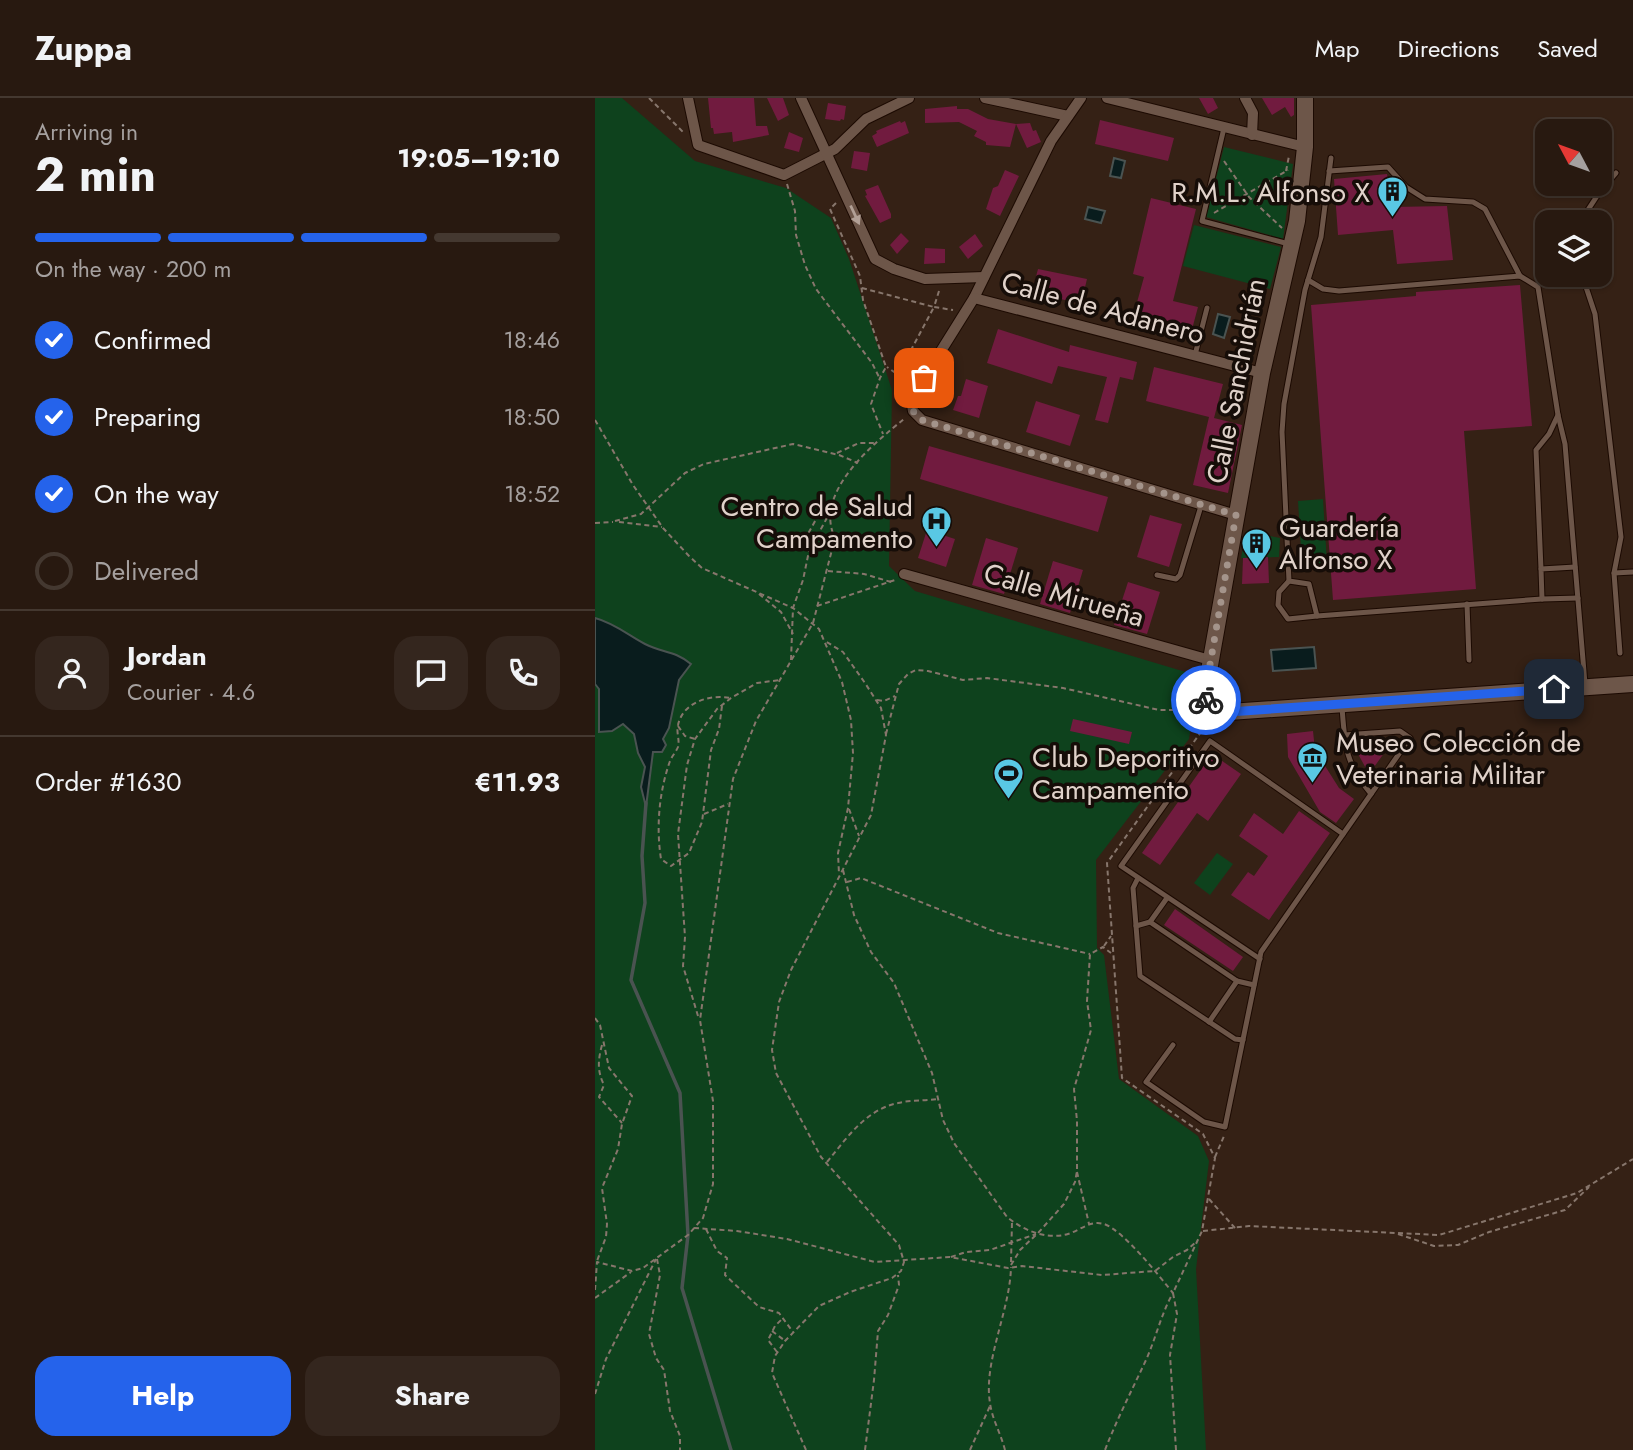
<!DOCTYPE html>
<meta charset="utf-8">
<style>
body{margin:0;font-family:Jost,sans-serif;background:#34261e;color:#f1f3f6;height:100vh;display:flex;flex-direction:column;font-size:26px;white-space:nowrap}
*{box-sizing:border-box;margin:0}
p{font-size:23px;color:#a5a09f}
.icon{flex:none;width:38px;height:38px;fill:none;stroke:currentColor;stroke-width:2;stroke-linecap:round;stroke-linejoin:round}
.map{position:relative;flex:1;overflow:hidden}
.drawer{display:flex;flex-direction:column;background:#281910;width:595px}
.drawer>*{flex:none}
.needle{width:46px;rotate:311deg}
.controls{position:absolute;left:940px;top:21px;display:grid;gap:14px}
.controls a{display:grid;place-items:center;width:77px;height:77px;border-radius:14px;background:#281910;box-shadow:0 2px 5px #0004,0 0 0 2px #443830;font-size:35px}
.pin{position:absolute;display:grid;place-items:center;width:60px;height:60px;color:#fff;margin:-30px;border-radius:14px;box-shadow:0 4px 10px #0006}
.courier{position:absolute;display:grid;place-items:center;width:70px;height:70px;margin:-35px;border:5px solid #2563eb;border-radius:50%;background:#fff;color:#222;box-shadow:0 2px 9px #0007}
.overview em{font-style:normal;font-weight:700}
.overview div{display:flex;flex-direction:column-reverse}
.overview{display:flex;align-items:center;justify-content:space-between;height:119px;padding:0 35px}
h1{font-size:46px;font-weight:700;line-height:52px}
.bar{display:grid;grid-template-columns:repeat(4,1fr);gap:10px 7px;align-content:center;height:84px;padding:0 35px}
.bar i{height:9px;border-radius:5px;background:#443830}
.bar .on{background:#2563eb}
.bar p{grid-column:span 4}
.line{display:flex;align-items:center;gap:18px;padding:0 35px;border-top:2px solid #443830}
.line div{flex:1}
.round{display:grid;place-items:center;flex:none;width:74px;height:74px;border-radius:21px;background:#34261e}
ol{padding:0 35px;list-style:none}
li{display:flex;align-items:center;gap:21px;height:77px}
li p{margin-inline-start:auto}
li .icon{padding:7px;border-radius:50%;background:#2563eb;color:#fff;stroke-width:4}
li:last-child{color:#a5a09f}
li i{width:38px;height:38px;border:4px solid #443830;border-radius:50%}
.action{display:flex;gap:14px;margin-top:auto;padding:14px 35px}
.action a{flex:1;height:80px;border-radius:21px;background:#2563eb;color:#fff;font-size:28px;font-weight:700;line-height:80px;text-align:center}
.action a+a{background:#34261e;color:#f1f3f6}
header{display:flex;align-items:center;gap:42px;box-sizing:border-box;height:98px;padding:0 35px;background:#281910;border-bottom:2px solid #443830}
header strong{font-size:33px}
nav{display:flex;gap:38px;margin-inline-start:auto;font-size:24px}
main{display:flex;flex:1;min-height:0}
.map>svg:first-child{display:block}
</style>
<header>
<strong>Zuppa</strong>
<nav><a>Map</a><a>Directions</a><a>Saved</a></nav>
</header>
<main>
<section class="drawer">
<div class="overview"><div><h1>2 min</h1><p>Arriving in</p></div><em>19:05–19:10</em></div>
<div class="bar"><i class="on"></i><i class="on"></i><i class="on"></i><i></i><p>On the way · 200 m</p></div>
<ol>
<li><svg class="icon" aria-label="check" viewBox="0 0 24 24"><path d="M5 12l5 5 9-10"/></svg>Confirmed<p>18:46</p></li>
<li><svg class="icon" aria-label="check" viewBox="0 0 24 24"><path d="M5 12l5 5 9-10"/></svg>Preparing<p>18:50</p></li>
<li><svg class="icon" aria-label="check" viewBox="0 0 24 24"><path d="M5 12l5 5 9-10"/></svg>On the way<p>18:52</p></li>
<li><i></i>Delivered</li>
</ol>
<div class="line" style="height:126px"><a class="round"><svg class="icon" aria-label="person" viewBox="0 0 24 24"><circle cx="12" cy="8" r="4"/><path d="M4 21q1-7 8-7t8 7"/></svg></a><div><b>Jordan</b><p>Courier · 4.6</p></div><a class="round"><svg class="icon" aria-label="chat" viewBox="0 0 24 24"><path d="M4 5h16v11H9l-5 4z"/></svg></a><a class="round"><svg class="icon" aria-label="phone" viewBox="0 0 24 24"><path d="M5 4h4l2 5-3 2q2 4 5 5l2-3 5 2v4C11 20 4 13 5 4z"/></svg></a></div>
<div class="line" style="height:91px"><div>Order #1630</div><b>€11.93</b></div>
<div class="action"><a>Help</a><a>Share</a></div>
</section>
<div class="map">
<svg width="1038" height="1352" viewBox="0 0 1038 1352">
<rect width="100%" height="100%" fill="#352115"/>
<g fill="#0e421d">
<polygon points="0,0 27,0 100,63 191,90 236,120 254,161 297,292 294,468 320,493 604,578 594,641 501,762 502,850 509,857 524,981 603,1038 614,1063 601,1171 611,1352 0,1352"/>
<polygon points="629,49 698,66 688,141 611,119"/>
<polygon points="599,127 686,149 675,191 588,168"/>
<polygon points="728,401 732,465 707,467 703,403"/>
<polygon points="651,433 685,440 684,459 646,460"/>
<polygon points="622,755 638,766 615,797 599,785"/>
</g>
<g fill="#091c1d" stroke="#4a5351" stroke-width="2">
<polygon points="519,60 530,63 526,80 515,78"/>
<polygon points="493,109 510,113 506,125 490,121"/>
<polygon points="623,216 635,219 629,240 618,236"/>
<path d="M0 520C19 525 33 537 50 546 67 555 79 552 96 566L84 582 74 630 68 641 71 647 67 654H58L51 709 46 689 50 669 43 655 39 636 28 626 17 633 4 634V591L0 586Z"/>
<polygon points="719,549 721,570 678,573 676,552"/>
</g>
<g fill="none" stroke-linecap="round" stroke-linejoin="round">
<polyline stroke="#4a5351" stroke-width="3.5" points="51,705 47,758 50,805 36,882 85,995 93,1137 87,1190 136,1352"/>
</g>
<g fill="#711b3f">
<polygon points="113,0 159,0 161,28 172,28 174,37 138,44 137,34 119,36 118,30 116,30"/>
<polygon points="172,0 188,0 194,17 183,23"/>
<polygon points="604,0 618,0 623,10 613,16"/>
<polygon points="667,0 699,0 699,17 696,19 690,9 677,17"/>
<polygon points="233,5 251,8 249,22 246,21 245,23 230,21"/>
<polygon points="362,8 362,11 373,11 393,21 421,26 415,49 391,47 391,44 379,38 382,33 364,24 330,25 330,11"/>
<polygon points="505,22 579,40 573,63 500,46"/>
<polygon points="305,23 306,25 310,23 314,35 282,49 277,38 282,35 281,33"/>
<polygon points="435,25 438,33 441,32 446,44 432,50 421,26"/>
<polygon points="194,34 208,40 204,54 189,50"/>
<polygon points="259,53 275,55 272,73 256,70"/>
<polygon points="410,72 424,78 405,118 391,111 398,90 403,88"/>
<polygon points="792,76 798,109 852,108 858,162 802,166 798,132 743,137 739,81"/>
<polygon points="283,87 296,116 296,120 285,125 270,98 272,97 270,92"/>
<polygon points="556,100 601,111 578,203 603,209 596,235 538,219 549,179 538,176"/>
<polygon points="306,135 314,143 302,156 295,147"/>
<polygon points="380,136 388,148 373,161 364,149"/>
<polygon points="330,150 350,151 350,165 329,166"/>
<polygon points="443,171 492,181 486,206 437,194"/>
<polygon points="925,187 937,328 869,333 881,491 738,502 716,207 821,198 821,194"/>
<polygon points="403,231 474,254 475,247 542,264 538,282 525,279 513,325 500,322 512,279 463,268 457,286 392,265"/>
<polygon points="559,269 628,286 619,320 647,327 633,395 598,387 614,319 551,303"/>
<polygon points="371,281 393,288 384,320 358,312 363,298 366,298"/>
<polygon points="441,303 485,317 475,348 431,334"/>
<polygon points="334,348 513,399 503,434 325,381"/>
<polygon points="555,417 587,426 574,469 542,459"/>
<polygon points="332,432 360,441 351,469 323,460"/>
<polygon points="391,440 423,450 409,496 377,487"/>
<polygon points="673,459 674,485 647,486 648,460"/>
<polygon points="458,463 488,472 475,515 445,506"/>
<polygon points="533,484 565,494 552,536 519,527"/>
<polygon points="478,621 537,634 534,646 475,633"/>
<polygon points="718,633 720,652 744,690 759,701 741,725 725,714 693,659 692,636"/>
<polygon points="800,640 774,676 756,643"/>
<polygon points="617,656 646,676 613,723 602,715 565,767 547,755"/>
<polygon points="704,713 735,735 674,822 636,797 653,774 659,778 673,758 644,738 659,715 688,736"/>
<polygon points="580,811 648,859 638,873 569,827"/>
</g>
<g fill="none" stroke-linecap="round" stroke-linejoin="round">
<defs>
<g id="lane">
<polyline points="629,30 607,123 694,146"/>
<polyline points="736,60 726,139 710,192 689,306 687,334 694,483 714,486 722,518 947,501"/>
<polyline points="734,73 793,69 811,89 830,101 878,104 890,111 925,178"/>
<polyline points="985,124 1004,95 1021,75"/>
<polyline points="987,177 1000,216 1026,439 1019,475 1025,555"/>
<polyline points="713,182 728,191 744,193 925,178 943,189 963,317 970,346 990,586"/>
<polyline points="600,257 612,210"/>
<polyline points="980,469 946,471 947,501 983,500"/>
<polyline points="946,471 941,352 954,336 963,317"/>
<polyline points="1019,475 1038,474"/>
<polyline points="562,477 581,481 585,477 606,408"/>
<polyline points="694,483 684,494 683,507 693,521 722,518"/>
<polyline points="872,506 874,562"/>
<path d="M747 609C750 649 750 664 776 696"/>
<polyline points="543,780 538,790 545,878 640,941 648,942"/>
<polyline points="555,824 642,883 659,887"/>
<polyline points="541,828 555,824 572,800"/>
<polyline points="665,861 526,768 615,643 748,736"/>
<polyline points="614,924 642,883"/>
<polyline points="578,947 551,984 609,1024 630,1029 666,854 815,640 805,633 749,637"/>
</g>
<g id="street">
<polyline points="93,0 103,47 189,77 240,51 271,21 314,0"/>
<polyline points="206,0 280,161 299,171 330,181 389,179"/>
<polyline points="390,0 473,18"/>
<polyline points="486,0 456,43 379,200 316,301 318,313 327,322 641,417"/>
<polyline points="512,0 710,49"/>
<polyline points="650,0 658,15 657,37"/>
<polyline points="379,200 667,275"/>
<polyline points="309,476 615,562"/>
</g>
<path id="secondary" d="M710 0V49L702 123 667 275 612 584C610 598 610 604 620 615L1038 586"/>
</defs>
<use href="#lane" stroke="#1c0a02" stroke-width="7"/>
<use href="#street" stroke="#1c0a02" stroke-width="12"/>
<use href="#secondary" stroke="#1c0a02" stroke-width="18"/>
<g stroke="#87766c" stroke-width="2" stroke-dasharray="5 3.5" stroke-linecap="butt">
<polyline points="54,0 88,34"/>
<polyline points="629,63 654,99 687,130"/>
<polyline points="691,73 694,58"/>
<polyline points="192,86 200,113 201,137 210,167 221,191 277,265 284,279"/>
<polyline points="241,105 235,111 265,178 268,202 291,269 285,280 276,306 288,336"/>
<polyline points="619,115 693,72"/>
<polyline points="267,190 339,209 308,267 302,276 292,269"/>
<polyline points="344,193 339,209 358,212"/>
<polyline points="0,322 38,387 68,430 94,458 107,470 198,510 224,531 247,584 256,622 258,655 253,710 243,755 244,776"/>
<polyline points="242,355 264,345 279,345"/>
<polyline points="20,423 46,416 90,375 109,366 198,346 244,357 263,365"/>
<polyline points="24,424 67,429"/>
<polyline points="0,425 18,424"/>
<polyline points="217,443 214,434 224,416 237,405"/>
<polyline points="233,473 269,476 296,484"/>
<polyline points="164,496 186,514 198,536"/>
<polyline points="222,508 300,482"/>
<polyline points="196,562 198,510 208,482 214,453 233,418"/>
<polyline points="282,602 289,603 300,598"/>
<path d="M127 608 124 631 116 652 107 724 94 755 76 768 66 761C61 729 64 694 75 663 77 658 81 654 83 649 85 642 81 634 83 627 88 604 115 596 135 600"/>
<polyline points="83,628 90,638 100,641"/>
<polyline points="291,636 304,586 313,576 321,572 333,573 368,582 392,580 468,590 564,612 600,612"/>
<polyline points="254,711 264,738"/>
<polyline points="109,716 133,706"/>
<path d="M248 772 259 817 276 854 299 885 337 975 348 1022 359 1045 412 1119C429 1133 452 1142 473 1136 486 1132 495 1122 509 1126 528 1132 565 1179 578 1195 566 1216 561 1240 551 1262 537 1292 522 1321 510 1352"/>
<polyline points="252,784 266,780 403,835 495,856"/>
<polyline points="509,848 516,838"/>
<polyline points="103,918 88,868 90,839 83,736 92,667 100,641 122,611 136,600 162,585 185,582"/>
<polyline points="0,920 5,927 14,970 37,998 27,1026 23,1051 7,1090 12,1126 11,1139 2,1163"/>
<path d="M7 947C3 962 2 973 9 987L4 999 27 1025"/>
<polyline points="620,1059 629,1038"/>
<path d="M232 1064C252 1040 270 1012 303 1005 315 1002 329 1003 342 1001"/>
<polyline points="482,1074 494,1126"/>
<polyline points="614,1101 640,1130"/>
<polyline points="99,1130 142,1133 192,1141 280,1164 355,1159 413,1170 427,1168 507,1177 560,1173 578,1159 592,1152 602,1143"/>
<polyline points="111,1131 122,1153 132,1160 130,1177 164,1209 184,1215 198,1234"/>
<polyline points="608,1133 654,1128 844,1137 982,1095 1038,1061"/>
<polyline points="803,1136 839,1148 863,1147 894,1134 970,1112 994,1089"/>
<polyline points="356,1159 371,1154 395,1152 441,1136"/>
<polyline points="62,1161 65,1177 54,1236 61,1260 69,1272 75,1313 85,1338 85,1352"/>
<polyline points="416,1164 417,1124"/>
<polyline points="416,1167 425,1152 443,1135 469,1106 480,1084 482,1073 482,1023 479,991 496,932 492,903 495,856 508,849 516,855"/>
<path d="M0 1192 2 1164 37 1173 48 1170 93 1137 108 1120 118 1086V1003L105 922 138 681 161 623 218 525 240 440C218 395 278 346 309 321"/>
<polyline points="0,1200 36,1174"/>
<polyline points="177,1233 189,1242"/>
<polyline points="182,1254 173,1242 180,1228 186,1222"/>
<polyline points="0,1296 11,1261 61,1161"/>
<polyline points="211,1352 177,1275 180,1258 190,1243 224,1208 255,1194 297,1180 306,1173 309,1164 304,1147 226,1059 181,975 177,952 184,904 196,872 276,717 291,637 286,610 270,585 248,554 230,543"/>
<polyline points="270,1352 279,1282 283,1233 293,1217 304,1187 303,1177"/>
<polyline points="375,1352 395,1308"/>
<path d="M410 1352C406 1336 397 1321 395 1305 388 1264 415 1213 416 1169"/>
<polyline points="581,1352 575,1257 582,1216 578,1195 607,1133 620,1060 608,1036 527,980 512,765 611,627"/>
</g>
<use href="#lane" stroke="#6d5649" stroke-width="5"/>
<use href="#street" stroke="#6d5649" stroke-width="10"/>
<use href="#secondary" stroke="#6d5649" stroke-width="16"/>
</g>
<defs><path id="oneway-solid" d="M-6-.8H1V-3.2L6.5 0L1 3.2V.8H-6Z" transform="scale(1.75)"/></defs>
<use fill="#b2a096" href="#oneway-solid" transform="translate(260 117) rotate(65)"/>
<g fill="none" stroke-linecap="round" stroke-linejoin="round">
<polyline stroke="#a4948b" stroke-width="7" stroke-dasharray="0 12.6" points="329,280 316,301 318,313 327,322 641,417 612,584 611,602"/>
<polyline stroke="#2563eb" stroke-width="9" points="611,602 620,615 959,591"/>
</g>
<defs>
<symbol id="building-pin" viewBox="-11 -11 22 30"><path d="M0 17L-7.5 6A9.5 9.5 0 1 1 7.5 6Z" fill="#59c8e4" stroke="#160d08"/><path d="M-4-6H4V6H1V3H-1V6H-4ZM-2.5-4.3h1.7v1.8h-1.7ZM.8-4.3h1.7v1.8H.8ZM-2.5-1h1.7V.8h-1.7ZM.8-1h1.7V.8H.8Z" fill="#111"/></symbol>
<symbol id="hospital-pin" viewBox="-11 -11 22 30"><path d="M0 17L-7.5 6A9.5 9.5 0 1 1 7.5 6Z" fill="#59c8e4" stroke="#160d08"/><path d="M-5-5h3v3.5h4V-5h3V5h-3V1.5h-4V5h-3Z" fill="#111"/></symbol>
<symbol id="museum-pin" viewBox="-11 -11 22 30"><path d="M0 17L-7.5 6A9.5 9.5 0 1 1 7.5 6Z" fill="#59c8e4" stroke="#160d08"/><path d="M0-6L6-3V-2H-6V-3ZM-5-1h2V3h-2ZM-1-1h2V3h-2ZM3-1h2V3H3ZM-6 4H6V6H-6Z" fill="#111"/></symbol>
<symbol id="stadium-pin" viewBox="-11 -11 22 30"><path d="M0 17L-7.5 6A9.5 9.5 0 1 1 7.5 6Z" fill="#59c8e4" stroke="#160d08"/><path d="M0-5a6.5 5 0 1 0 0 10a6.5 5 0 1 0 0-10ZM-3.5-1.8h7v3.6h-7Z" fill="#111"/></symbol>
</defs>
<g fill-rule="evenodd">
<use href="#building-pin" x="780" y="76" width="35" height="47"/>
<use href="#hospital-pin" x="324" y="406" width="35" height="47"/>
<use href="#building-pin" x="644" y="428" width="35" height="47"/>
<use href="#museum-pin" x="700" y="642" width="35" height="47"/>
<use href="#stadium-pin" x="396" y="658" width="35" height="47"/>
</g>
<g text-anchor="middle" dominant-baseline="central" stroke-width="7" stroke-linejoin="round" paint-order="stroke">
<g font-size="28" fill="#e0d2ca" stroke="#160d08" text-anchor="start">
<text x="775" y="94" text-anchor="end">R.M.L. Alfonso X</text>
<text x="318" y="408" text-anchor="end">Centro de Salud<tspan x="318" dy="32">Campamento</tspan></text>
<text x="684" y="429">Guardería<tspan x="684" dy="32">Alfonso X</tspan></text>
<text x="741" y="644">Museo Colección de<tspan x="741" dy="32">Veterinaria Militar</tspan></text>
<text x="437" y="659">Club Deporitivo<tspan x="437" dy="32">Campamento</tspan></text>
</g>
<g font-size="28" fill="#e0d2ca" stroke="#160d08">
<text transform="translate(508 210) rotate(15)">Calle de Adanero</text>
<text transform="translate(641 283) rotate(-79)">Calle Sanchidrián</text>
<text transform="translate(469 497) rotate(16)">Calle Mirueña</text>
</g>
</g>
</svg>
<div class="controls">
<a><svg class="needle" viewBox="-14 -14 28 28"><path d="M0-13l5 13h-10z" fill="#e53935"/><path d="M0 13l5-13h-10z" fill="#a5a09f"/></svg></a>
<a><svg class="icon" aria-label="layers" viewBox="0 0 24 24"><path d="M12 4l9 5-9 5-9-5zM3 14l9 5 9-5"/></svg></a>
</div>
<div class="pin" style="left:329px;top:280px;background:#ea580c"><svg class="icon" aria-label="bag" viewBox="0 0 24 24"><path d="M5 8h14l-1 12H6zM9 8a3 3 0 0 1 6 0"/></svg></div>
<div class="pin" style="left:959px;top:591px;background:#1f2937"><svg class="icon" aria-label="home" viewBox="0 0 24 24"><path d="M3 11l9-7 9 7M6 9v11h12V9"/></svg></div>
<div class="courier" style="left:611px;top:602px"><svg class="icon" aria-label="bike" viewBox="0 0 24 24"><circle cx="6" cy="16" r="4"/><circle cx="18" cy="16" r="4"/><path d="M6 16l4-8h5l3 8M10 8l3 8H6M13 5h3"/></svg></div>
</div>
</main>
